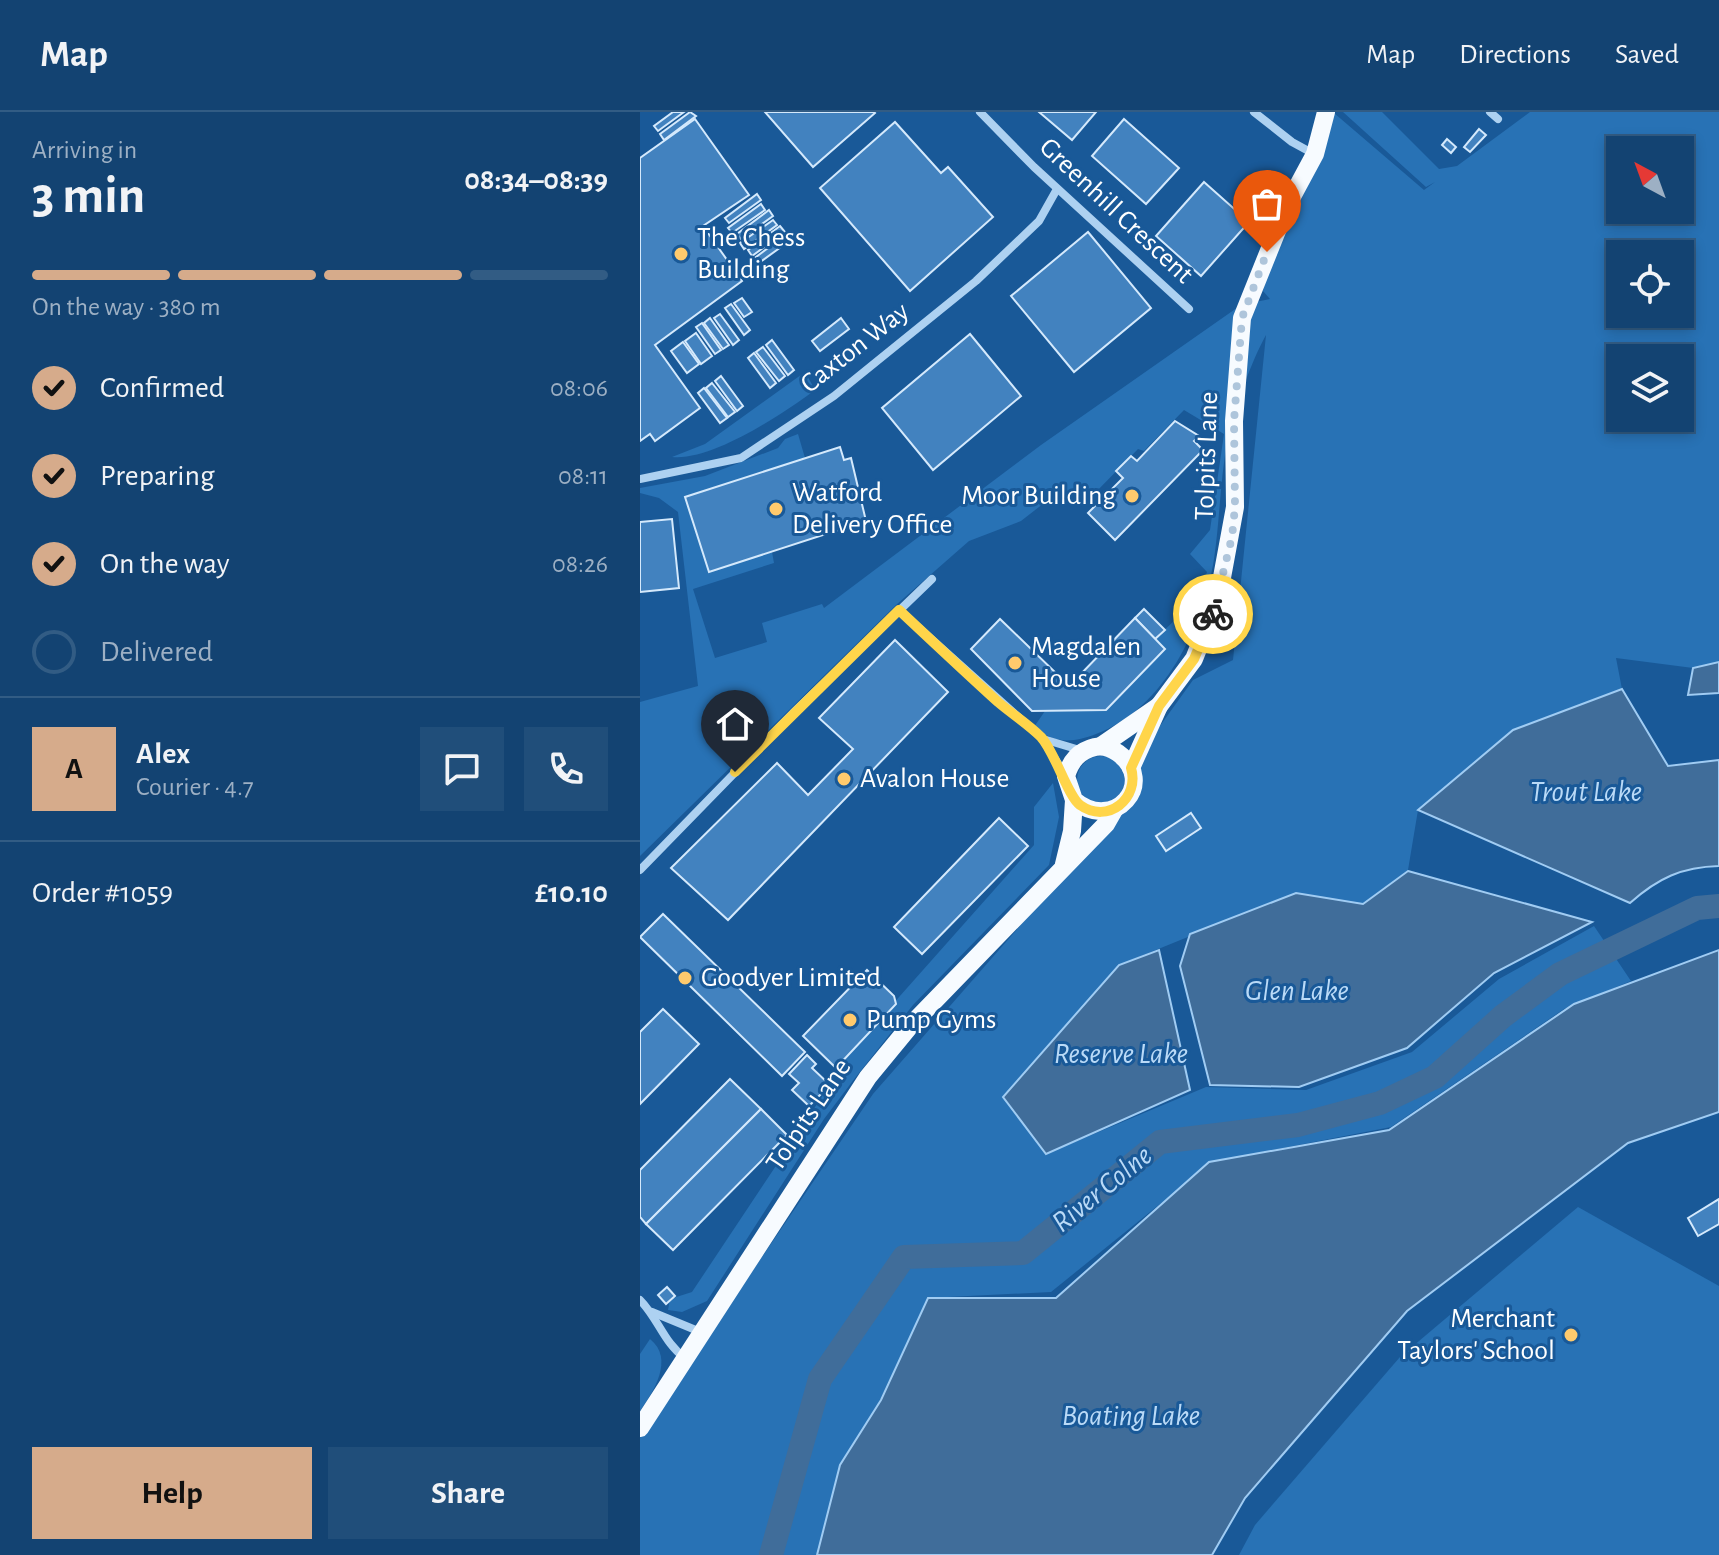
<!DOCTYPE html>
<meta charset="utf-8">
<style>
body{margin:0;font-family:"Alegreya Sans",sans-serif;background:#204e7a;color:#f1f3f6;height:100vh;display:flex;flex-direction:column;font-size:30px;white-space:nowrap}
*{box-sizing:border-box;margin:0}
p{font-size:26px;color:#9db0c4}
.icon{flex:none;width:44px;height:44px;fill:none;stroke:currentColor;stroke-width:2;stroke-linecap:round;stroke-linejoin:round}
.map{position:relative;flex:1;overflow:hidden}
.details{display:flex;flex-direction:column;background:#134372;width:640px}
.details>*{flex:none}
.needle{width:52px;rotate:319deg}
.tools{position:absolute;left:966px;top:24px;display:grid;gap:16px}
.tools a{display:grid;place-items:center;width:88px;height:88px;border-radius:0px;background:#134372;box-shadow:0 4px 12px #0003,0 0 0 2px #325c84;font-size:40px}
.pin{position:absolute;display:grid;place-items:center;width:68px;height:68px;color:#fff;margin:-82px -34px;border-radius:50% 50% 50% 0;rotate:-45deg;box-shadow:0 0 8px #0007}
.pin .icon{rotate:45deg}
.courier{position:absolute;display:grid;place-items:center;width:80px;height:80px;margin:-40px;border:6px solid #ffd54a;border-radius:50%;background:#fff;color:#222;box-shadow:0 2px 10px #0007}
.head em{font-style:normal;font-weight:700}
.head div{display:flex;flex-direction:column-reverse}
.head{display:flex;align-items:center;justify-content:space-between;height:136px;padding:0 32px}
h1{font-size:52px;font-weight:700;line-height:60px}
.bar{display:grid;grid-template-columns:repeat(4,1fr);gap:12px 8px;align-content:center;height:96px;padding:0 32px}
.bar i{height:10px;border-radius:6px;background:#325c84}
.bar .current{background:#d6ab8b}
.bar p{grid-column:span 4}
.line{display:flex;align-items:center;gap:20px;padding:0 32px;border-top:2px solid #325c84}
.line div{flex:1}
.round{display:grid;place-items:center;flex:none;width:84px;height:84px;border-radius:0px;background:#204e7a}
ol{padding:0 32px;list-style:none}
li{display:flex;align-items:center;gap:24px;height:88px}
li p{margin-inline-start:auto}
li .icon{padding:8px;border-radius:50%;background:#d6ab8b;color:#111;stroke-width:4}
li:last-child{color:#9db0c4}
li i{width:44px;height:44px;border:4px solid #325c84;border-radius:50%}
.action{display:flex;gap:16px;margin-top:auto;padding:16px 32px}
.action a{flex:1;height:92px;border-radius:0px;background:#d6ab8b;color:#111;font-size:32px;font-weight:700;line-height:92px;text-align:center}
.action a+a{background:#204e7a;color:#f1f3f6}
header{display:flex;align-items:center;gap:48px;box-sizing:border-box;height:112px;padding:0 40px;background:#134372;border-bottom:2px solid #325c84}
header strong{font-size:38px}
nav{display:flex;gap:44px;margin-inline-start:auto;font-size:28px}
main{display:flex;flex:1;min-height:0}
.map>svg:first-child{display:block}
</style>
<header>
<strong>Map</strong>
<nav><a>Map</a><a>Directions</a><a>Saved</a></nav>
</header>
<main>
<section class="details">
<div class="head"><div><h1>3 min</h1><p>Arriving in</p></div><em>08:34–08:39</em></div>
<div class="bar"><i class="current"></i><i class="current"></i><i class="current"></i><i></i><p>On the way · 380 m</p></div>
<ol>
<li><svg class="icon" aria-label="check" viewBox="0 0 24 24"><path d="M5 12l5 5 9-10"/></svg>Confirmed<p>08:06</p></li>
<li><svg class="icon" aria-label="check" viewBox="0 0 24 24"><path d="M5 12l5 5 9-10"/></svg>Preparing<p>08:11</p></li>
<li><svg class="icon" aria-label="check" viewBox="0 0 24 24"><path d="M5 12l5 5 9-10"/></svg>On the way<p>08:26</p></li>
<li><i></i>Delivered</li>
</ol>
<div class="line" style="height:144px"><b class="round" style="background:#d6ab8b;color:#111">A</b><div><b>Alex</b><p>Courier · 4.7</p></div><a class="round"><svg class="icon" aria-label="chat" viewBox="0 0 24 24"><path d="M4 5h16v11H9l-5 4z"/></svg></a><a class="round"><svg class="icon" aria-label="phone" viewBox="0 0 24 24"><path d="M5 4h4l2 5-3 2q2 4 5 5l2-3 5 2v4C11 20 4 13 5 4z"/></svg></a></div>
<div class="line" style="height:104px"><div>Order #1059</div><b>£10.10</b></div>
<div class="action"><a>Help</a><a>Share</a></div>
</section>
<div class="map">
<svg width="1079" height="1443" viewBox="0 0 1079 1443">
<rect width="100%" height="100%" fill="#195998"/>
<g fill="#2872b5" fill-rule="evenodd">
<path d="M703 0H742L799 57 817 54 890 0H1079V550L1053 556 976 546 982 577 873 618 778 698 768 758 723 792 656 781 479 853 406 1042 566 975 666 978 772 940 859 867 954 814 991 869 924 897 751 1015 607 1043 541 1075 411 1180 288 1186 188 1398 177 1443H0V1324L233 982 470 711 490 696 499 679V653L512 625 553 568 593 548 626 223C612 248 594 297 588 326 580 366 580 407 574 447 563 515 524 597 456 622 432 631 415 632 394 615L405 599 466 598 525 537 515 527 558 486 567 460 550 442 570 418 584 322 544 298 504 339 498 337 454 382 417 381 381 409 329 429 256 493 0 744V590L58 574 38 400 19 386 0 381V376L65 364 138 336 145 327 158 322 165 346 45 385 132 440 134 451 53 477 75 546 127 530 122 511 182 492 184 496 401 333 601 193 630 187 623 179 629 151 694 1 784 78 795 70 786 75ZM980 38H1040V98H980ZM980 142H1040V202H980ZM980 246H1040V306H980Z"/>
<path d="M165 260 174 276 171 281C139 304 72 349 32 345L65 332Z"/>
<circle cx="461" cy="668" r="24"/>
<polygon points="413,671 419,705 409,753 273,893 215,966 184,1007 67,1189 42,1200 28,1198 30,1187 52,1180 189,974 196,956 394,733 394,695"/>
<polygon points="938,1095 1079,1174 1079,1443 599,1443 615,1413 760,1245"/>
<path d="M10 1227C35 1247 13 1280 0 1299V1242Z"/>
</g>
<g fill="#406d9a" stroke="#a0ccf3" stroke-width="2">
<polygon points="1079,550 1079,581 1048,583 1053,556"/>
<path d="M982 577 1028 654 1079 648V754C1042 755 1018 766 990 791L778 698 873 618Z"/>
<polygon points="768,759 952,810 854,861 767,936 659,975 570,973 540,854 550,822 656,781 723,792"/>
<polygon points="519,838 550,978 406,1042 363,985 479,853"/>
<polygon points="1079,838 1079,1000 988,1031 767,1199 605,1386 572,1443 177,1443 200,1353 241,1288 288,1186 416,1186 569,1050 749,1018 934,892"/>
</g>
<g fill="none" stroke-linecap="round" stroke-linejoin="round">
<polyline stroke="#406d9a" stroke-width="24" points="131,1443 180,1267 264,1145 383,1141 520,1030 658,1013 740,991 795,965 863,904 920,862 1057,796 1079,794"/>
</g>
<g fill="#4282bf" stroke="#d4e9fc" stroke-width="2">
<polygon points="33,0 44,0 18,19 14,14"/>
<polygon points="50,0 56,4 24,28 20,22"/>
<polygon points="125,0 234,0 235,1 173,55"/>
<polygon points="399,0 456,0 432,28"/>
<polygon points="55,7 109,83 63,114 102,169 15,233 60,296 15,329 10,322 0,329 0,46"/>
<polygon points="484,7 539,56 506,92 452,44"/>
<polygon points="255,10 301,61 308,55 353,105 270,179 180,76"/>
<polygon points="839,17 846,23 830,40 824,35"/>
<polygon points="807,27 816,35 811,41 802,33"/>
<polygon points="564,70 609,110 561,164 516,124"/>
<polygon points="117,82 121,88 89,111 85,106"/>
<polygon points="121,92 125,98 92,121 88,116"/>
<polygon points="129,98 133,104 101,127 97,122"/>
<polygon points="133,108 137,113 104,137 100,131"/>
<polygon points="140,114 145,120 112,144 108,138"/>
<polygon points="448,120 511,196 434,260 371,184"/>
<polygon points="144,124 148,130 116,153 112,148"/>
<polygon points="102,186 112,200 104,205 94,191"/>
<polygon points="91,192 110,218 104,223 85,196"/>
<polygon points="80,202 99,228 93,233 74,206"/>
<polygon points="70,206 89,233 83,237 64,211"/>
<polygon points="201,206 209,217 180,239 172,229"/>
<polygon points="62,211 81,238 75,242 56,215"/>
<polygon points="56,221 72,244 61,252 45,229"/>
<polygon points="330,222 381,284 293,358 242,296"/>
<polygon points="132,228 154,258 148,263 126,233"/>
<polygon points="43,230 59,252 47,261 31,239"/>
<polygon points="123,235 145,264 139,269 116,240"/>
<polygon points="114,241 136,271 130,276 108,246"/>
<polygon points="81,264 103,294 97,299 75,269"/>
<polygon points="72,271 95,300 88,305 66,276"/>
<polygon points="64,276 87,306 80,311 58,281"/>
<polygon points="535,309 559,324 554,329 563,338 475,428 448,401 483,366 476,359 491,344 497,349"/>
<polygon points="200,335 204,348 211,346 226,409 69,460 45,385"/>
<polygon points="32,407 39,476 0,480 0,410"/>
<polygon points="504,497 525,518 515,527 495,506"/>
<polygon points="495,506 525,537 466,598 392,599 331,537 360,507 421,566 438,565"/>
<polygon points="255,528 308,580 88,808 31,756 137,651 168,683 213,637 179,606"/>
<polygon points="551,701 561,716 526,739 516,724"/>
<polygon points="359,706 388,734 282,842 254,815"/>
<polygon points="23,802 165,940 142,964 0,825"/>
<polygon points="227,858 254,884 256,892 196,956 163,924"/>
<polygon points="23,897 59,932 0,992 0,920"/>
<polygon points="167,943 176,952 172,956 190,973 169,994 152,978 159,971 149,962"/>
<polygon points="90,967 121,997 6,1112 0,1105 0,1058"/>
<polygon points="121,997 147,1023 33,1138 6,1112"/>
<polygon points="1079,1087 1079,1112 1058,1124 1048,1106"/>
<polygon points="27,1175 35,1184 26,1192 18,1183"/>
</g>
<g fill="none" stroke-linecap="round" stroke-linejoin="round">
<g stroke="#add1f1" stroke-width="8">
<polyline points="340,0 394,55 549,197"/>
<polyline points="614,0 652,30 674,42"/>
<polyline points="850,0 858,7"/>
<polyline points="0,367 101,346 194,284 336,169 399,109 417,77"/>
<polyline points="259,498 403,627 443,639"/>
<polyline points="403,628 426,664"/>
<polyline points="0,758 153,601 292,467"/>
<path d="M0 1188C18 1206 24 1231 45 1246"/>
<polyline points="12,1200 63,1221"/>
</g>
<g stroke="#f7fbff" stroke-width="18">
<polyline points="461,634 519,594"/>
<polyline points="491,656 519,594 554,547 578,487 595,395 594,309 602,206 647,94 675,42 686,0"/>
<path d="M424 752 432 719 434 688 426 664C431 648 439 639 455 635 464 633 471 636 478 641 518 670 474 722 434 688"/>
<polyline points="0,1316 228,965 270,914 466,712 474,698"/>
</g>
</g>
<g fill="none" stroke-linecap="round" stroke-linejoin="round">
<polyline stroke="#aec5db" stroke-width="8" stroke-dasharray="0 14.4" points="573,502 592,425 595,395 594,309 602,206 627,140"/>
<path stroke="#ffd54a" stroke-width="10" d="M95 660 259 498C292 529 325 560 358 590 372 602 388 612 401 625 415 640 428 685 440 693 468 713 500 686 491 656L519 594 554 547 573 502"/>
</g>
<g fill="#ffca6d" stroke="#195998" stroke-width="3">
<circle cx="41" cy="142" r="8"/>
<circle cx="492" cy="384" r="8"/>
<circle cx="136" cy="397" r="8"/>
<circle cx="375" cy="551" r="8"/>
<circle cx="204" cy="667" r="8"/>
<circle cx="45" cy="866" r="8"/>
<circle cx="210" cy="908" r="8"/>
<circle cx="931" cy="1223" r="8"/>
</g>
<g text-anchor="middle" dominant-baseline="central" stroke-width="6" stroke-linejoin="round" paint-order="stroke">
<g font-size="28" fill="#fff" stroke="#195998">
<text transform="translate(476 99) rotate(43)">Greenhill Crescent</text>
<text transform="translate(215 236) rotate(-38)">Caxton Way</text>
<text transform="translate(567 344) rotate(-88)">Tolpits Lane</text>
<text transform="translate(169 1003) rotate(-56)">Tolpits Lane</text>
</g>
<g font-size="28" fill="#fff" stroke="#195998" text-anchor="start">
<text x="57" y="126">The Chess<tspan x="57" dy="32">Building</tspan></text>
<text x="152" y="381">Watford<tspan x="152" dy="32">Delivery Office</tspan></text>
<text x="476" y="384" text-anchor="end">Moor Building</text>
<text x="391" y="535">Magdalen<tspan x="391" dy="32">House</tspan></text>
<text x="220" y="667">Avalon House</text>
<text x="61" y="866">Goodyer Limited</text>
<text x="226" y="908">Pump Gyms</text>
<text x="915" y="1207" text-anchor="end">Merchant<tspan x="915" dy="32">Taylors' School</tspan></text>
</g>
<g font-size="30" font-style="italic" fill="#badaf7" stroke="#195998">
<text x="946" y="680">Trout Lake</text>
<text x="657" y="879">Glen Lake</text>
<text x="481" y="942">Reserve Lake</text>
<text transform="translate(462 1077) rotate(-39)">River Colne</text>
<text x="491" y="1304">Boating Lake</text>
</g>
</g>
</svg>
<div class="tools">
<a><svg class="needle" viewBox="-14 -14 28 28"><path d="M0-13l5 13h-10z" fill="#e53935"/><path d="M0 13l5-13h-10z" fill="#9db0c4"/></svg></a>
<a><svg class="icon" aria-label="locate" viewBox="0 0 24 24"><circle cx="12" cy="12" r="6"/><path d="M12 2v4M12 18v4M2 12h4M18 12h4"/></svg></a>
<a><svg class="icon" aria-label="layers" viewBox="0 0 24 24"><path d="M12 4l9 5-9 5-9-5zM3 14l9 5 9-5"/></svg></a>
</div>
<div class="pin" style="left:627px;top:140px;background:#ea580c"><svg class="icon" aria-label="bag" viewBox="0 0 24 24"><path d="M5 8h14l-1 12H6zM9 8a3 3 0 0 1 6 0"/></svg></div>
<div class="pin" style="left:95px;top:660px;background:#1f2937"><svg class="icon" aria-label="home" viewBox="0 0 24 24"><path d="M3 11l9-7 9 7M6 9v11h12V9"/></svg></div>
<div class="courier" style="left:573px;top:502px"><svg class="icon" aria-label="bike" viewBox="0 0 24 24"><circle cx="6" cy="16" r="4"/><circle cx="18" cy="16" r="4"/><path d="M6 16l4-8h5l3 8M10 8l3 8H6M13 5h3"/></svg></div>
</div>
</main>
